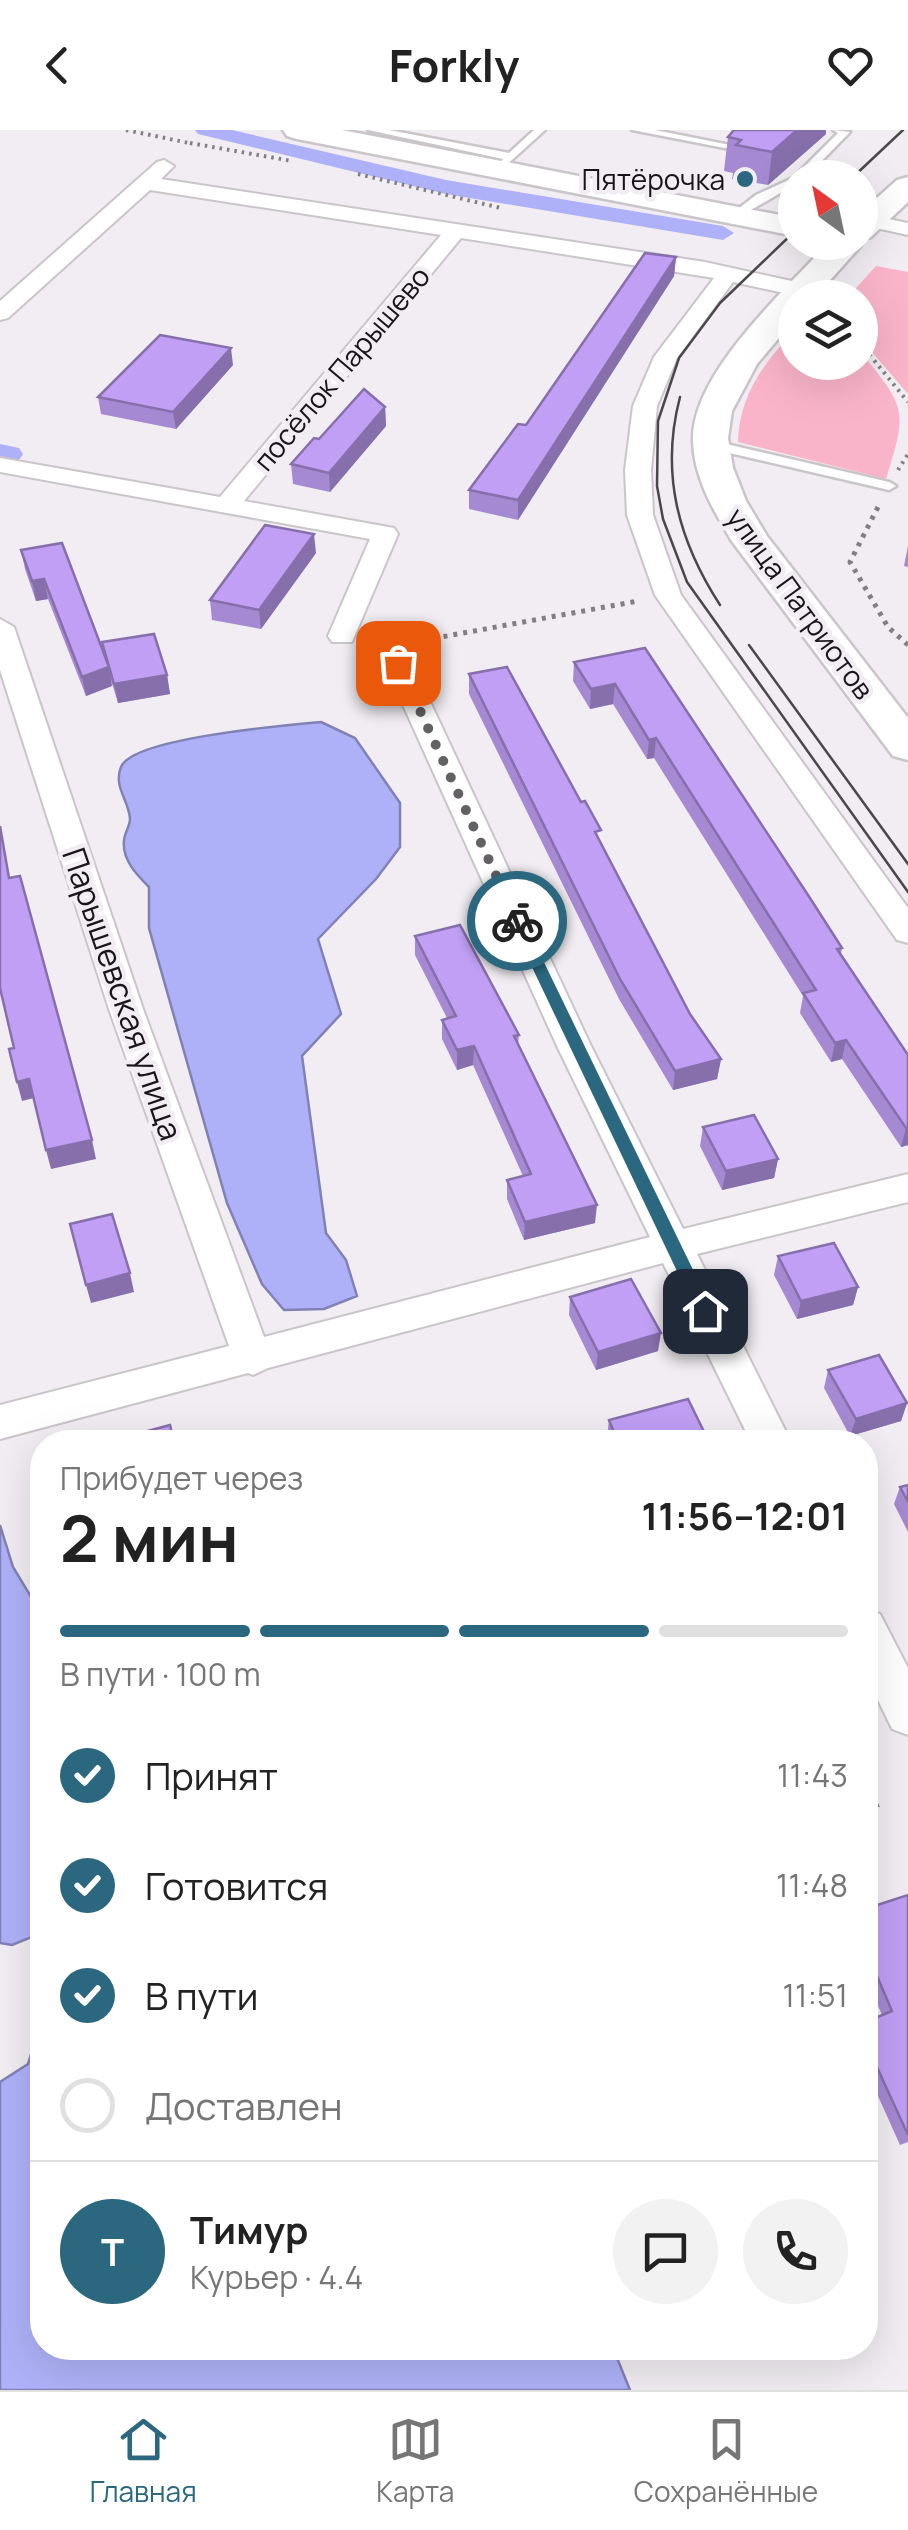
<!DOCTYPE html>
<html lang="ru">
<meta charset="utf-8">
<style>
body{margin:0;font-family:Manrope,sans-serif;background:#f2f2f2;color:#222;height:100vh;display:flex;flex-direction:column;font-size:38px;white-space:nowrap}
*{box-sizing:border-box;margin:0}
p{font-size:32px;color:#767676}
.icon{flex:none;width:55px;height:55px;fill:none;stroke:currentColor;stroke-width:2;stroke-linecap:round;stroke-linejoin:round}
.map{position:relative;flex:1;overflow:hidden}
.drawer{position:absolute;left:30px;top:1300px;width:848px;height:930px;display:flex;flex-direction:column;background:#fff;border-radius:40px;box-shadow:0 10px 40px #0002}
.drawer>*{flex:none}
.needle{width:65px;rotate:327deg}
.controls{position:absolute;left:778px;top:30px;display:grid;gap:20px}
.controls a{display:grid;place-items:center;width:100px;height:100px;border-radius:50%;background:#fff;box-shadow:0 10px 40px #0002;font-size:50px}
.pin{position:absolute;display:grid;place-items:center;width:85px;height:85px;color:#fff;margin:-42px;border-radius:20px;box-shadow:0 5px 15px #0006}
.courier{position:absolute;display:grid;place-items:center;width:100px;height:100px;margin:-50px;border:8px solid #2b687f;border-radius:50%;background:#fff;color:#222;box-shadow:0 2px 12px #0007}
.head em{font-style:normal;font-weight:700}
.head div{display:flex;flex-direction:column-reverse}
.head{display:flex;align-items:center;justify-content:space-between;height:170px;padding:0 30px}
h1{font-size:65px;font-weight:700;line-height:75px}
.bar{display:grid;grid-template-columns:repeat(4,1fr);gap:15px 10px;align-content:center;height:120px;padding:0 30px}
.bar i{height:12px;border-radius:8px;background:#e0e0e0}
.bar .on{background:#2b687f}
.bar p{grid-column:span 4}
.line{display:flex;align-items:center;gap:25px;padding:0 30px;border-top:2px solid #e0e0e0}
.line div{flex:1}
.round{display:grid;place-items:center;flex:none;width:105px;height:105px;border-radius:52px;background:#f2f2f2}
ol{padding:0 30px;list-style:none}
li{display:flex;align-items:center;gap:30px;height:110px}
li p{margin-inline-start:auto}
li .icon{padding:10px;border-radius:50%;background:#2b687f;color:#fff;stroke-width:4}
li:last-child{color:#767676}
li i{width:55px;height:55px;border:5px solid #e0e0e0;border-radius:50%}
header{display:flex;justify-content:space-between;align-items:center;height:130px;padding:0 30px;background:#fff;font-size:45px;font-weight:700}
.tabs{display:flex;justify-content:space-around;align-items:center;height:140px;border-top:2px solid #e0e0e0;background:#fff;font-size:28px;color:#767676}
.tabs a{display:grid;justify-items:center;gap:5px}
.tabs .on{color:#2b687f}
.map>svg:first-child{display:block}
</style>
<header><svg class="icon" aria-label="back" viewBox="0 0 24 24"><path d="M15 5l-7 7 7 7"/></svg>Forkly<svg class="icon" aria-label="heart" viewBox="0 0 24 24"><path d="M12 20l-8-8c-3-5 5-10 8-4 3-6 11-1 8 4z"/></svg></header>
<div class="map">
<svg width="908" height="2260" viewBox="0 0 908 2260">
<rect width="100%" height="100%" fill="#f1edf2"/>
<g fill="#fab4ca">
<polygon points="876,136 908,142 908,264 860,208 860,168 848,167"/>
<path d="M795 200V232H860V221C906 278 908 279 886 349L738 312C739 266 764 232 795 200Z"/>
</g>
<g fill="#aeb1f7" stroke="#8182b4" stroke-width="2.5">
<path d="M321 592 355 608 400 673V717L376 749 318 809 341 884 302 926 326 1103 346 1130 357 1166 324 1179 284 1180 262 1154 227 1073 149 798V757C137 745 122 730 124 711 124 704 130 696 130 689 129 670 113 657 121 637 132 608 287 595 321 592Z"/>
<polygon points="0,1395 13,1437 42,1485 42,1803 12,1815 0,1813"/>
<polygon points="42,1890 42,2218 613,2218 630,2260 0,2260 0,1952 28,1934"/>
</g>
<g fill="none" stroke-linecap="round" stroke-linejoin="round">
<g fill="#aeb1f7" fill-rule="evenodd">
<polygon points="195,0 232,0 446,50 723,96 734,103 723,110 446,64 198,4"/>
<polygon points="0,314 19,318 23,324 19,330 0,330"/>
</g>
<defs>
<g id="lane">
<polygon points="368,0 389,0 509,23 534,0 545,0 504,37 499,34 503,29"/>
<polygon points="632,0 655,0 735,16 730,19"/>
<path d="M833 0 850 2 805 48H795V55C781 62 742 87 733 87V83L756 65 793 48 838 3Z"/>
<polygon points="709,310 889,352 896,356 889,360 704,317 704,311"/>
</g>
<g id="street">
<polygon points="164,30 174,36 161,49 705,132 810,155 813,160 802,167 733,152 677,228 657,276 651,340 653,385 681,465 908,778 908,813 897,810 655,465 627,385 625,340 633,276 654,227 714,148 461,108 244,371 394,398 398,404 352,512 332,512 328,506 370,409 0,342 0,328 220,367 441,105 150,60 8,188 0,190 0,171 157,32"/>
<polygon points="869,85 908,93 908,105 862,95 860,89"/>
<polygon points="0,489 14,497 143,879 264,1207 650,1107 557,916 384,533 398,525 412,533 591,916 683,1099 908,1044 908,1072 697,1124 791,1312 751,1312 663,1133 268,1238 253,1245 248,1243 0,1309 0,1275 229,1216 109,879 0,540"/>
<polygon points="865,1478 880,1484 908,1538 908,1605 892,1599 865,1543"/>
</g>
<g id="secondary">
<polygon points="283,0 342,0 795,88 795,106 297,9 287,6"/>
<path d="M908 47V72L871 107 861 109 863 112 858 119 814 168H795V189L757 234 732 281 728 308 733 338 746 371 767 406 908 588V630L893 626 731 410C713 379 694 348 693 311 691 243 786 160 829 112H860V83L897 50Z"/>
</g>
</defs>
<use href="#lane" stroke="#c9c5c9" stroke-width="5"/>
<use href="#street" stroke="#c9c5c9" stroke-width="4"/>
<use href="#secondary" stroke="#c9c5c9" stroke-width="5"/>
<g stroke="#827f83" stroke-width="4" stroke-dasharray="2.5 5" stroke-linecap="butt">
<polyline points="126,0 189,13"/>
<polyline points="190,13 292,31"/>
<polyline points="358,44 501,78"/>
<polyline points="860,213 908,272"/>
<polyline points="898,340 908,324"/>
</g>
<g stroke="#827f83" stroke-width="5" stroke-dasharray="4 6" stroke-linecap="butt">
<polyline points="878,377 850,432 888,497 908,515"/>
<polyline points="414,512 638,471"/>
</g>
<use href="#lane" fill="#fff" fill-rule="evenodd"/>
<use href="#street" fill="#fff" fill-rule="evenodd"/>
<use href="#secondary" fill="#fff" fill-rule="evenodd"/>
<g stroke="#4a484b" stroke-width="2.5">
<polyline points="852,48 903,0"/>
<polyline points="795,101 720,173 679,228 658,291 657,356 663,389 687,452 908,762"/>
<path d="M680 267C660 343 678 410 720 475"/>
<polyline points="749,515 908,734"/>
</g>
</g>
<g fill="#a589d2">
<polygon points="826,4 768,55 732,49 733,43 724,41 728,7"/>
<polygon points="676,127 674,146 518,390 469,379 469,360"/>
<polygon points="233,235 176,299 101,284 98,267"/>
<polygon points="385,277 386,296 330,362 293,354 291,334 319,309"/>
<polygon points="908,416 908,437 904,436"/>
<polygon points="21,420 105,526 102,512 167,545 170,564 118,573 111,550 112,556 86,566 48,469 36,471 25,439"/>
<polygon points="316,423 261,499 212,490 210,470"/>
<polygon points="645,518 842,818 841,824 908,925 908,1015 901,1017 842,929 831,932 800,883 803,866 654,628 647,629 613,574 590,579 573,551 574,532"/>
<polygon points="469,544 600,711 690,884 721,929 717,949 673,960 619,869 469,564"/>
<polygon points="415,806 519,905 518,914 595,1093 524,1110 507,1069 507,1050 523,1046 473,935 457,940 442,909 442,890 447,888 415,825"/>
<polygon points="703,997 778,1029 774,1048 722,1060 700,1016"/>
<polygon points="778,1126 858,1157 853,1175 797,1189 774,1145"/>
<polygon points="570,1167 658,1221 596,1240 569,1185"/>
<polygon points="828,1240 907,1273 901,1291 850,1306 824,1258"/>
<polygon points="609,1290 709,1312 609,1312 607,1307"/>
<polygon points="908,1355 908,1402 894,1374 900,1357"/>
<polygon points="908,1765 908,2012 900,2015 865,1937 865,1892 882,1885 865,1846 865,1779"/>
</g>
<g fill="#866fab">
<polygon points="797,0 826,0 826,4 768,55 772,22"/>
<polygon points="676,127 674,146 518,390 518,370"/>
<polygon points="231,218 233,235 176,299 173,282"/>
<polygon points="385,277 386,296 330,362 329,343"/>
<polygon points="314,404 316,423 261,499 259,480"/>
<polygon points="44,449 48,469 36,471 32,451"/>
<polygon points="109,537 112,556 86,566 82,547"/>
<polygon points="167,545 170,564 118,573 114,554"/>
<polygon points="615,554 613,574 590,579 591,559"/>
<polygon points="656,608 654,628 647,629 649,610"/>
<polygon points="846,910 842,929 831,932 835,913"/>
<polygon points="474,916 473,935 457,940 457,920"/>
<polygon points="721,929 717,949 673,960 675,941"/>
<polygon points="29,949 34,968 22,971 17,952"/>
<polygon points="906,998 908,998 908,1015 901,1017"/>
<polygon points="92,1010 96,1029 51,1039 46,1020"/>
<polygon points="778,1029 774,1048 722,1060 726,1041"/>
<polygon points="597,1075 595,1093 524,1110 525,1092"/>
<polygon points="130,1143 134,1162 91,1173 86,1155"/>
<polygon points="858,1157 853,1175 797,1189 801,1171"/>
<polygon points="661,1203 658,1221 596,1240 598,1222"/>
<polygon points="907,1273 901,1291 850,1306 856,1289"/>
<polygon points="878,1676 871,1690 865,1692 865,1679"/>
</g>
<g fill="#c09ff4" stroke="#866fab" stroke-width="2.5">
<polygon points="734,0 797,0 772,22 736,15 741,10 728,7"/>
<polygon points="645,123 676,127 518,370 469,360 518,294 526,295"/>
<polygon points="160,205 231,218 173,282 98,267"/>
<polygon points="364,259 385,277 329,343 291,334 314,308 319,309"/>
<polygon points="265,395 314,404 259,480 210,470"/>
<polygon points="62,413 109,537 82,547 44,449 32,451 21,420"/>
<polygon points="154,504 167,545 114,554 102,512"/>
<polygon points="645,518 808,765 842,818 837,819 908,925 908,998 906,998 846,910 835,913 803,863 816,860 656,608 649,610 615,554 591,559 574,532"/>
<polygon points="507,537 581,672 585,671 601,700 595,702 690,884 721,929 675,941 620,849 469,544"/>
<polygon points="0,696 9,748 20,746 92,1010 46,1020 29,949 17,952 9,919 14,918 0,858"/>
<polygon points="460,795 519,905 514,906 597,1075 525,1092 507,1050 531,1044 474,916 457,920 442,890 456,886 415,806"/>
<polygon points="754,985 778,1029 726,1041 703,997"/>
<polygon points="112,1084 130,1143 86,1155 70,1094"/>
<polygon points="834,1113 858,1157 801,1171 778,1126"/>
<polygon points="631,1149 661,1203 598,1222 570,1167"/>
<polygon points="879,1225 907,1273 856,1289 828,1240"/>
<polygon points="688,1269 709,1312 618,1312 609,1290"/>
<polygon points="170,1295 174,1312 106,1312"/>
<polygon points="908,1355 908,1372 900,1357"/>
<polygon points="865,1649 878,1676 865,1679"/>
<polygon points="908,1765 908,2005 865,1911 865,1892 892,1881 865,1818 865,1779"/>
</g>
<polygon fill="#2b687f" points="517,786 524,791 713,1181 711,1186 705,1188 696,1181 510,791"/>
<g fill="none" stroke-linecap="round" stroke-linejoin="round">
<polyline stroke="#636164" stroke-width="10" stroke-dasharray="0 18" points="398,533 517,791"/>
</g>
<circle fill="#2b687f" stroke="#f1edf2" stroke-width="4" cx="745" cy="49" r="10"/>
<g text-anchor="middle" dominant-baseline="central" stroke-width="9" stroke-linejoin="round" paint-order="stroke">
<g font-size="28" fill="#171517" stroke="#f1edf2" text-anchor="end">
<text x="725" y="49">Пятёрочка</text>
</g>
<g font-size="28" fill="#171517" stroke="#f1edf2">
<text transform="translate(341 238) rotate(-50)">посёлок Парышево</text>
<text transform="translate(801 473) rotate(54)">улица Патриотов</text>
</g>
<g font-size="32" fill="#171517" stroke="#f1edf2">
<text transform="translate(123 864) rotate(71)">Парышевская улица</text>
</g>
</g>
</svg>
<div class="controls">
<a><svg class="needle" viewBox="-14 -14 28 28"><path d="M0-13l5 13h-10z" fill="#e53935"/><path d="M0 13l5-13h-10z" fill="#767676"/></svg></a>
<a><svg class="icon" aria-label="layers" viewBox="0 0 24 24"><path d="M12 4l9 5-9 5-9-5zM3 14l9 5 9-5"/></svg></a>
</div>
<div class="pin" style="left:398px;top:533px;background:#ea580c"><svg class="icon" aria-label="bag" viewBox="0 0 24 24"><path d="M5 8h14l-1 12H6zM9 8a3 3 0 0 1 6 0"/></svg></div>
<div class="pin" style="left:705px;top:1181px;background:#1f2937"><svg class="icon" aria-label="home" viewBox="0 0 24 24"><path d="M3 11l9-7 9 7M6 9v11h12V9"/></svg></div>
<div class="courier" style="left:517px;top:791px"><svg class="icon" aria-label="bike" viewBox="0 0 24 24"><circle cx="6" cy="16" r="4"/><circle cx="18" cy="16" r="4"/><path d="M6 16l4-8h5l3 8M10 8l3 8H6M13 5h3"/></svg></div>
<section class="drawer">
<div class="head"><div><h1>2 мин</h1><p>Прибудет через</p></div><em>11:56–12:01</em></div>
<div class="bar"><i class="on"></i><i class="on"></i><i class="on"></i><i></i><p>В пути · 100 m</p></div>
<ol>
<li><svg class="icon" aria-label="check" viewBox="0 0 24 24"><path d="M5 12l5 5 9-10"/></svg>Принят<p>11:43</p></li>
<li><svg class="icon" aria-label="check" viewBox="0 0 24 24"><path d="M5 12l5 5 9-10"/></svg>Готовится<p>11:48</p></li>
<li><svg class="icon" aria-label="check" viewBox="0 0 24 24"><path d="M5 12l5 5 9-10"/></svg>В пути<p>11:51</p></li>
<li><i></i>Доставлен</li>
</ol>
<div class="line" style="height:180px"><b class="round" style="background:#2b687f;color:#fff">Т</b><div><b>Тимур</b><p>Курьер · 4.4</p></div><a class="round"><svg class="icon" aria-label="chat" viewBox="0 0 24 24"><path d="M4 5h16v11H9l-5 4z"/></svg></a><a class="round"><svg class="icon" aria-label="phone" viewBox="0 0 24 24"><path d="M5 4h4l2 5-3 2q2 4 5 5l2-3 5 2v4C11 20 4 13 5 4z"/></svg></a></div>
</section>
</div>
<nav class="tabs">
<a class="on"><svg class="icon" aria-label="home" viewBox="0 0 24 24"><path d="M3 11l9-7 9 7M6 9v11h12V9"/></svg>Главная</a>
<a><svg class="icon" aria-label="map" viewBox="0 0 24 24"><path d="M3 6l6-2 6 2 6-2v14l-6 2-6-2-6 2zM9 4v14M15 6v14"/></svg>Карта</a>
<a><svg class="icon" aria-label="saved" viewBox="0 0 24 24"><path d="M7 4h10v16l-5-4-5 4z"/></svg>Сохранённые</a>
</nav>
